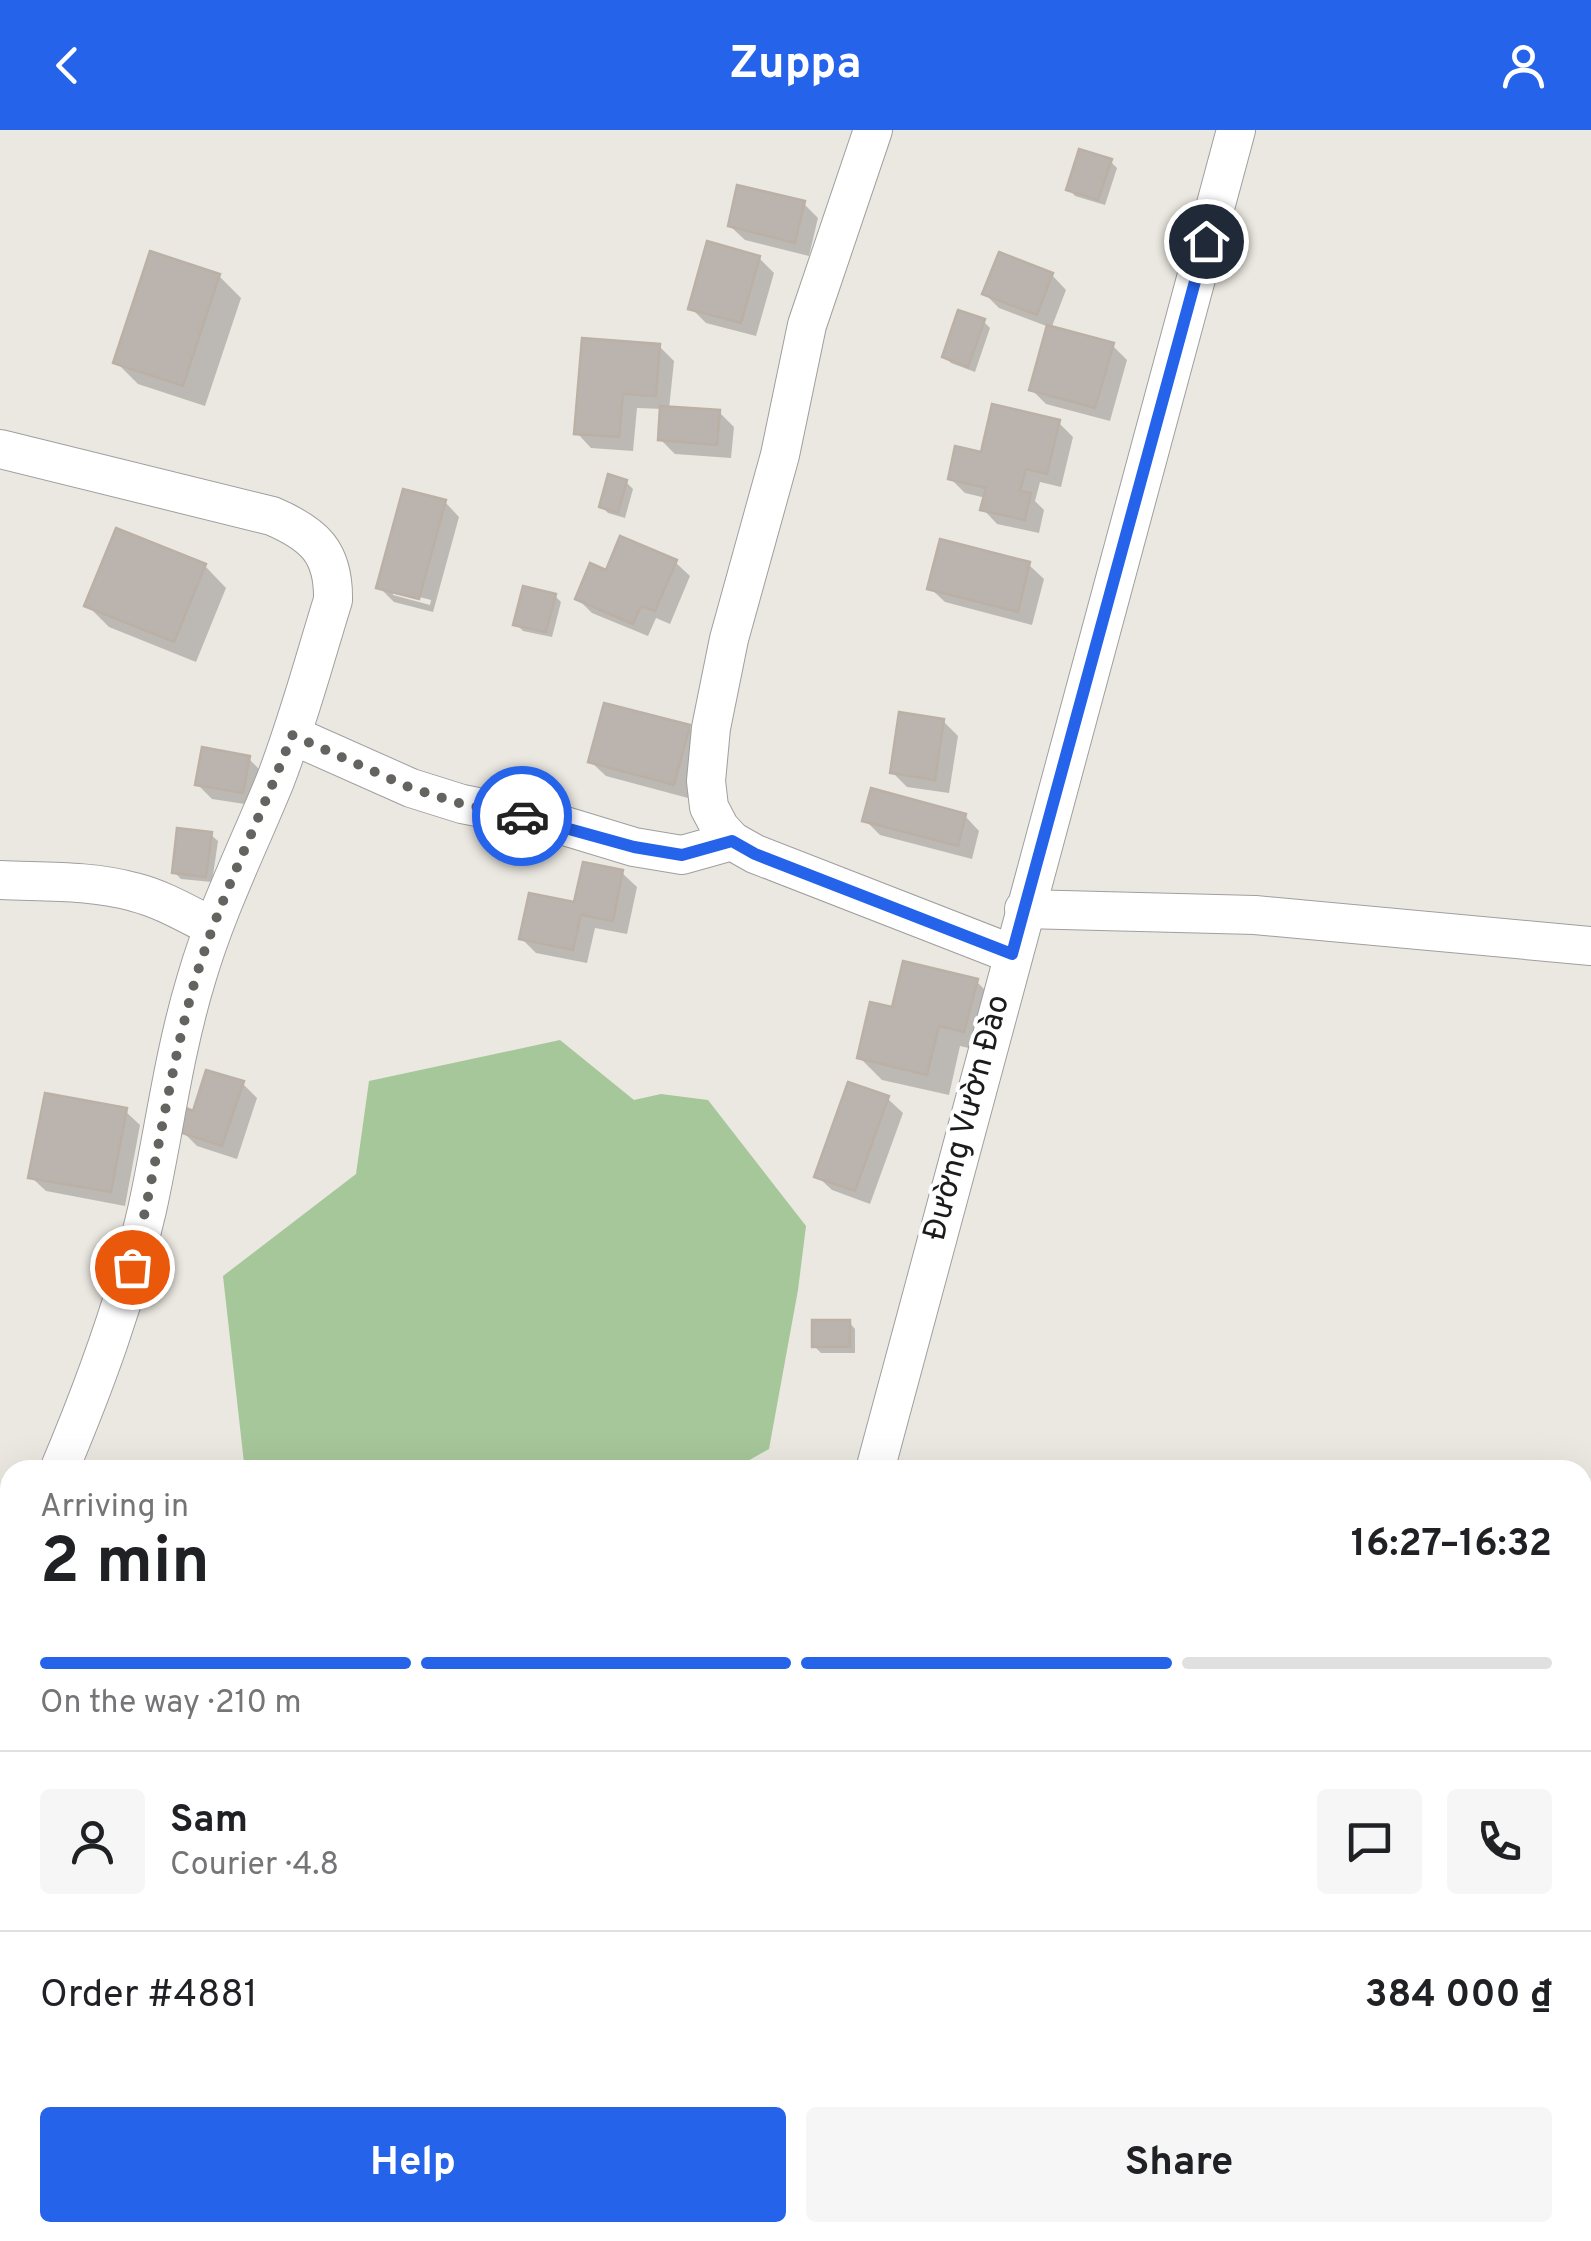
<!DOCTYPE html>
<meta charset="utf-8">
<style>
body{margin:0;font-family:Overpass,sans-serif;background:#f6f6f6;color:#202124;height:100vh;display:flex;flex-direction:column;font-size:38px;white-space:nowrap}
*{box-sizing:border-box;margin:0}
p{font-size:32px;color:#757577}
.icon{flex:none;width:55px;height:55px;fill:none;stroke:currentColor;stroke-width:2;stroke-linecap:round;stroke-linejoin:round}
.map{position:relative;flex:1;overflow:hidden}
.panel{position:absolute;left:0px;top:1330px;width:1592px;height:782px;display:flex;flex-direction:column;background:#fff;border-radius:30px 30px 0 0;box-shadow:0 10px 40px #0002}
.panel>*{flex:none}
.pin{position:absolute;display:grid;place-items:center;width:85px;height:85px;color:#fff;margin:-42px;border:5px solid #fff;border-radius:50%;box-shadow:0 2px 10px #0007}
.courier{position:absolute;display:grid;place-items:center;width:100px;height:100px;margin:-50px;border:8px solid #2563eb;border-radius:50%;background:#fff;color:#222;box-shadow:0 2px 12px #0007}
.headline em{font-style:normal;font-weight:700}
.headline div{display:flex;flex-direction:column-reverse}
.headline{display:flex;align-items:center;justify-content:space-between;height:170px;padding:0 40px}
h1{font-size:65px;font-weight:700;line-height:75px}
.bar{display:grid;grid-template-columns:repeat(4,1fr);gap:15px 10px;align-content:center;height:120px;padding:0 40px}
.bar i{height:12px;border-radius:8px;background:#e0e0e0}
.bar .active{background:#2563eb}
.bar p{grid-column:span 4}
.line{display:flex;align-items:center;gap:25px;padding:0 40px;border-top:2px solid #e0e0e0}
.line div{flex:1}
.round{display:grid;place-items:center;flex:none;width:105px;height:105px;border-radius:10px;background:#f6f6f6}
.action{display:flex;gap:20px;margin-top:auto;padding:20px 40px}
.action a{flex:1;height:115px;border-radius:10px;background:#2563eb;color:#fff;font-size:40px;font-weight:700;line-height:115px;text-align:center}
.action a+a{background:#f6f6f6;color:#202124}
header{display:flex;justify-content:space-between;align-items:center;height:130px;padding:0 40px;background:#2563eb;color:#fff;font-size:45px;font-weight:700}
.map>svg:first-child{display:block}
</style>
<header><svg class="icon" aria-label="back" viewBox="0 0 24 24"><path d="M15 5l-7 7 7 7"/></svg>Zuppa<svg class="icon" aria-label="person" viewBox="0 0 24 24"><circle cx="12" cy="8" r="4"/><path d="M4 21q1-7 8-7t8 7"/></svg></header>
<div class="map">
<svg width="1591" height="2111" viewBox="0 0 1591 2111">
<rect width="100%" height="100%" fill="#ebe8e1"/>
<polygon fill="#a6c79a" points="560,910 634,970 661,964 708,970 806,1096 798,1160 769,1319 732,1340 237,1340 244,1333 223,1146 356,1044 369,951"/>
<g fill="#0003" fill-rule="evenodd">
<polygon points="1110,31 1117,38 1105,75 1075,66 1069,59"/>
<polygon points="804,74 818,88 809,126 745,110 730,96"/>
<polygon points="759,128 774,143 756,206 706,193 691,178"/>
<polygon points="1052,145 1066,160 1051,199 1112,215 1127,230 1110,291 1046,274 1031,259 1049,197 999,178 985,164"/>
<polygon points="219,146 241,168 205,276 138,254 116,232"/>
<polygon points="984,192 990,198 975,242 951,233 945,227"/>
<polygon points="659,216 674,231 669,279 719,282 734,297 731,328 675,324 660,309 663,279 637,278 633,321 591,318 577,303"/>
<polygon points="1059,293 1073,307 1061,357 1040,352 1035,371 1044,380 1039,403 997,394 983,379 986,368 965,363 950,348 983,325"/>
<polygon points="626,352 633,359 625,388 608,383 602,377"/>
<path d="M445 372 459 387 433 482 394 472 379 457ZM393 460 431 470 430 475 393 465Z"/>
<polygon points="675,432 690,446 670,494 656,488 648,506 592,483 578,469 608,443"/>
<polygon points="1029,435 1044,449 1032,495 945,472 930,458"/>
<polygon points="205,436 226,458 196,532 109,497 87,475"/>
<polygon points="555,466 561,472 552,507 523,501 516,494"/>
<polygon points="943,591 958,606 949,663 907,657 892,642"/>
<polygon points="689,597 703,612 688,668 606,646 591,632"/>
<polygon points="248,628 263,643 257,676 212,669 197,654"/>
<polygon points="965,686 979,701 972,729 880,705 865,690"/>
<polygon points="211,705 218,711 212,752 181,749 174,742"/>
<polygon points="622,743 637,757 627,804 595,798 587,833 536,823 522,809"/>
<polygon points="976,851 998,873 986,922 960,916 949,965 882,950 860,928 894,880"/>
<polygon points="242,953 257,968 237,1029 197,1016 182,1001 195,984"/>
<polygon points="888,969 903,983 870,1074 832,1060 817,1046"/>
<polygon points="125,981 140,995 125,1076 46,1061 31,1047"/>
<polygon points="849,1192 855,1199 855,1223 821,1223 814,1216"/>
<polygon points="686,2102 767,2102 765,2111 684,2111"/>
</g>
<g fill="#bbb4ae" stroke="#bbb0a5" stroke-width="2.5">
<polygon points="1079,19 1112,29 1098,70 1066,60"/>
<polygon points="737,55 805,71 795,113 728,96"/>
<polygon points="707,111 760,126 741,193 688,179"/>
<polygon points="150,121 220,144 183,256 113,233"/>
<polygon points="999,122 1053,143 1037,185 982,164"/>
<polygon points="958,180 985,189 968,237 942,227"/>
<polygon points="1047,195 1114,213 1095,278 1029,260"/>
<polygon points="582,208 660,214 656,266 623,264 619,307 574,304"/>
<polygon points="992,274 1060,290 1047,344 1026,339 1020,361 1031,363 1025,390 980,380 986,358 948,349 955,316 981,322"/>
<polygon points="660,276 720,280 717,315 658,310"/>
<polygon points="608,344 627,350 618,383 599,377"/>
<polygon points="403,359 446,370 419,469 376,458"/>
<polygon points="116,398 206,434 174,512 84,476"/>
<polygon points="620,406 677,430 655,481 641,476 633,494 575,469 590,433 606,440"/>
<polygon points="940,409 1030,432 1018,482 927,459"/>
<polygon points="523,456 556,464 546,502 513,495"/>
<polygon points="604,573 690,595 674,655 588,632"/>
<polygon points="899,582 944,589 935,650 890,643"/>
<polygon points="202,617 250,626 243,663 195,655"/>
<polygon points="871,658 966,684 958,716 862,691"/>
<polygon points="177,698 212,702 206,747 172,743"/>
<polygon points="583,732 623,740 613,791 581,785 573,820 519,809 529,763 574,772"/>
<polygon points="903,831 978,849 964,902 939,896 927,945 857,928 870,872 892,877"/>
<polygon points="206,940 244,951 222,1016 179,1002 186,978 193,981"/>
<polygon points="848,952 889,966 855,1061 814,1047"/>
<polygon points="45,963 127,978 111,1062 28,1048"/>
<rect x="812" y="1190" width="38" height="27"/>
<polygon points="896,1331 945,1339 895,1340"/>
<polygon points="684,2102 741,2102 739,2111 681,2111"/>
</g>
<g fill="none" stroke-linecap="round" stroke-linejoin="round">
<defs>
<g id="street">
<polyline points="873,0 807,195 780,325 729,509 711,598 706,651 709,677 720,698 732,711 755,724 1012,824"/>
<path d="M0 319 272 386C314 404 334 422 333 470 314 531 298 592 275 651 248 717 216 781 196 850 173 926 164 1003 147 1080 126 1171 95 1255 59 1340"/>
<polyline points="292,605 411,658 462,674 545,690 634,717 682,725 732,711"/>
<path d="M0 750C44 752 91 750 134 762 162 769 187 784 213 797"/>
<polyline points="1024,779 1255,785 1591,816"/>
<polyline points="875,1340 1236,0"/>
<polyline points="0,1485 10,1484"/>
<polyline points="1582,1599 1591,1527"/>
<polyline points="664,2111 666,2102"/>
<polyline points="1529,2111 1529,2102"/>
</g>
</defs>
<use href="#street" stroke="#9f9f9f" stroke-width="40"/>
<use href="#street" stroke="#fff" stroke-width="38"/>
</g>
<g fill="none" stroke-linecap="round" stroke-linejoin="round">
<path stroke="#646360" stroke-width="10" stroke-dasharray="0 18" d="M132 1137C156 1043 168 947 194 854 219 768 261 688 292 605L411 658 462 674 522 686"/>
<polyline stroke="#2563eb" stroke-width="12" points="522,686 634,717 682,725 732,711 755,724 1012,824 1206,111"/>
</g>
<g text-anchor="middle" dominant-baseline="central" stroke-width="8" stroke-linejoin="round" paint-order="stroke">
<g font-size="32" fill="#1b1b1b" stroke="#fff">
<text transform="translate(968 988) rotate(-75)">Đường Vườn Đào</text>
</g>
</g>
</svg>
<div class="pin" style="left:132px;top:1137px;background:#ea580c"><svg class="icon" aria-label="bag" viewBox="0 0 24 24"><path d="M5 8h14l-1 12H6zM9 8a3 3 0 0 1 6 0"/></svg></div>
<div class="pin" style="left:1206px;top:111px;background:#1f2937"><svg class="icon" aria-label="home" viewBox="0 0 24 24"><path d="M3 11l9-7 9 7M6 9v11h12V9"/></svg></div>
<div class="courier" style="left:522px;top:686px"><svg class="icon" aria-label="car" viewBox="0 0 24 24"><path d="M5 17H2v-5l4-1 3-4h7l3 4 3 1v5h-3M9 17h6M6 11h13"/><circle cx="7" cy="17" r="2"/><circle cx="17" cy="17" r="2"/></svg></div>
<section class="panel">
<div class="headline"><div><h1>2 min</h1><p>Arriving in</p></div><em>16:27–16:32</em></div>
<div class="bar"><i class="active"></i><i class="active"></i><i class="active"></i><i></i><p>On the way · 210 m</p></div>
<div class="line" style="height:180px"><a class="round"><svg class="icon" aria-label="person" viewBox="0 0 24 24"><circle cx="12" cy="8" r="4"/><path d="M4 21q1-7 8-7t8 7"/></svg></a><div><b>Sam</b><p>Courier · 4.8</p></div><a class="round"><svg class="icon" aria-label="chat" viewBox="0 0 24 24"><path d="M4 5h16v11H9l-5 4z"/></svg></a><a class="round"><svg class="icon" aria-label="phone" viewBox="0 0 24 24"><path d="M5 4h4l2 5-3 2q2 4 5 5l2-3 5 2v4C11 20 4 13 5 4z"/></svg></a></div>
<div class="line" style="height:130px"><div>Order #4881</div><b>384 000 ₫</b></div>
<div class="action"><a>Help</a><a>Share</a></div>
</section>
</div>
